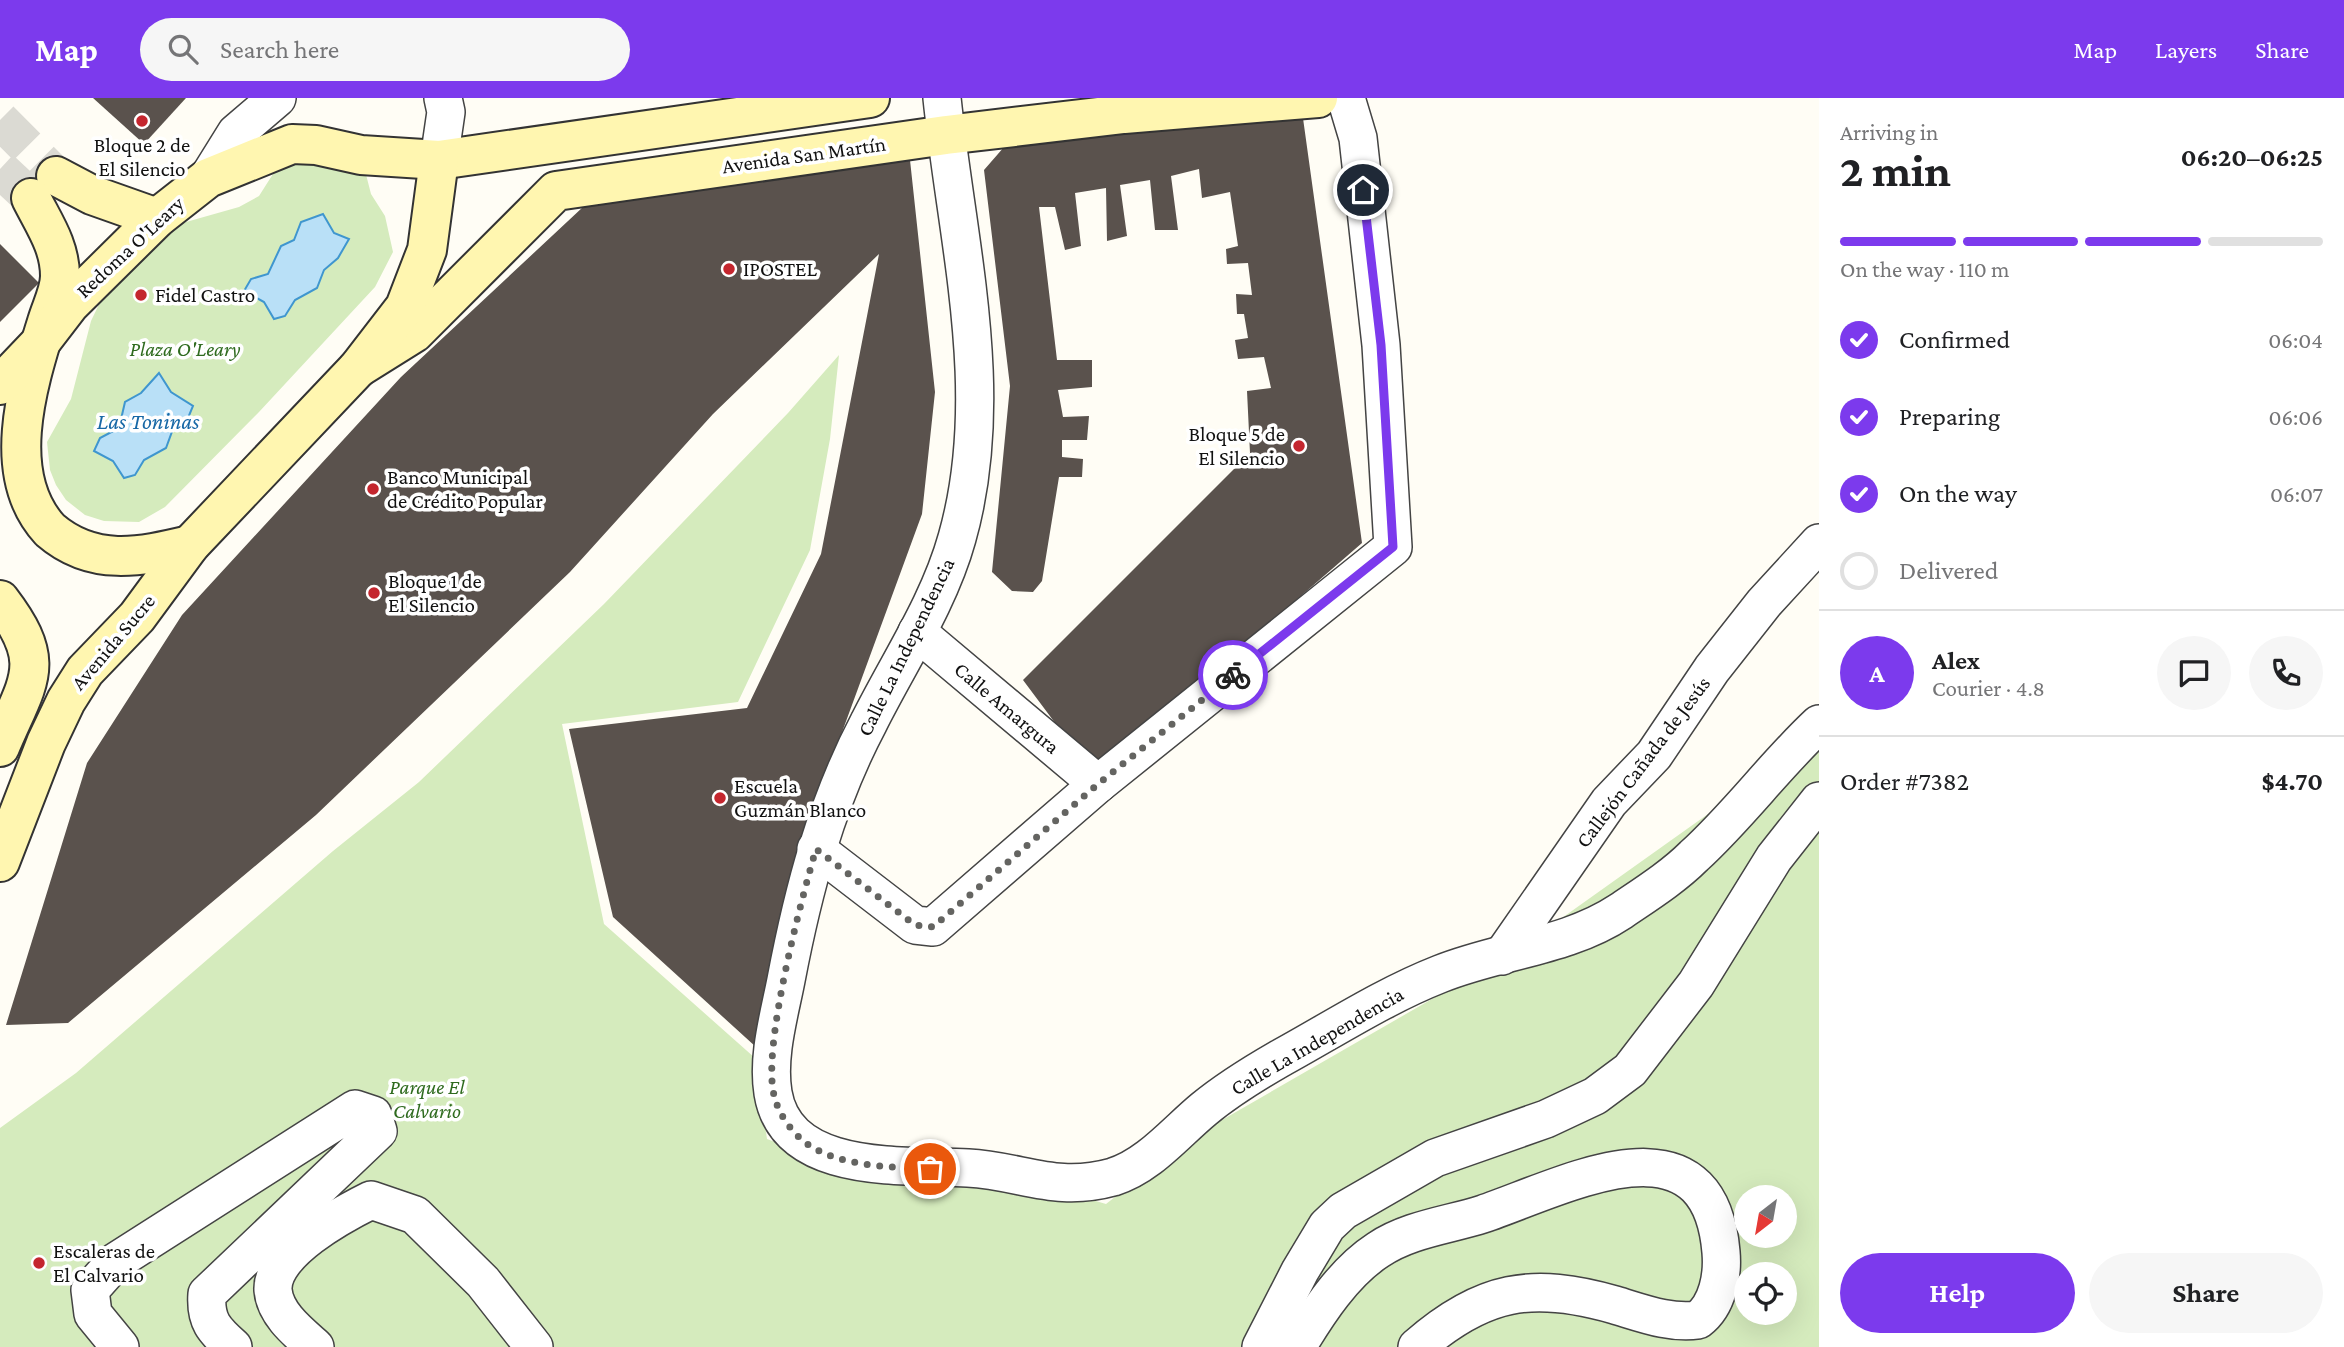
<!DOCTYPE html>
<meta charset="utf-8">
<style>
body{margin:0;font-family:"Crimson Pro",serif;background:#f6f6f6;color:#202124;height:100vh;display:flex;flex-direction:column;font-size:26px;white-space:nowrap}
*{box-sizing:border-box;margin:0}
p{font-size:23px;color:#757577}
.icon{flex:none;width:38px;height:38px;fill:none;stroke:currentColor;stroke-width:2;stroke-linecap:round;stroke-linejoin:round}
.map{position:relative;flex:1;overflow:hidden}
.panel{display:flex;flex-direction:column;background:#fff;width:525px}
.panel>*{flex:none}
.needle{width:46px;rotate:211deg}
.buttons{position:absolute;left:1734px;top:1087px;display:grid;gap:14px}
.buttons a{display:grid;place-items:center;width:63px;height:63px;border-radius:50%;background:#fff;box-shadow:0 7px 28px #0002;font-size:35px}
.pin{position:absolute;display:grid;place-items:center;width:60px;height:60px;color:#fff;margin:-30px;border:4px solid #fff;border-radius:50%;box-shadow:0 2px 7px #0007}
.courier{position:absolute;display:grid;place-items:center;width:70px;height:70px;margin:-35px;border:5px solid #7c3aed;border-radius:50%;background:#fff;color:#222;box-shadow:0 2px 9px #0007}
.headline em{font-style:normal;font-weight:700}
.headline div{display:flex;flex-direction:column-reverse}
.headline{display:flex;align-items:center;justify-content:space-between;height:119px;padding:0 21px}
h1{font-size:46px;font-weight:700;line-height:52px}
.bar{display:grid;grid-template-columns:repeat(4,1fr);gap:10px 7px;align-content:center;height:84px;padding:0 21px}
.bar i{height:9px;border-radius:5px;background:#e0e0e0}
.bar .active{background:#7c3aed}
.bar p{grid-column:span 4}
.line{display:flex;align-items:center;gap:18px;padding:0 21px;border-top:2px solid #e0e0e0}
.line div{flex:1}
.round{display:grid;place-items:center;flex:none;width:74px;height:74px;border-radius:37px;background:#f6f6f6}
ol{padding:0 21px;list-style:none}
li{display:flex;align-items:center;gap:21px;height:77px}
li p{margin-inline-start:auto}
li .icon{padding:7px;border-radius:50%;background:#7c3aed;color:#fff;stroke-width:4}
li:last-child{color:#757577}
li i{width:38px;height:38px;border:4px solid #e0e0e0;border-radius:50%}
.primary-button{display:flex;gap:14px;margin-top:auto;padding:14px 21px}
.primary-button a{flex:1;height:80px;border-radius:42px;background:#7c3aed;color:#fff;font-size:28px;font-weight:700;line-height:80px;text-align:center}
.primary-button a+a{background:#f6f6f6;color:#202124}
header{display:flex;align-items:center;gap:42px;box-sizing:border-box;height:98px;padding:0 35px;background:#7c3aed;color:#fff}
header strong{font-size:33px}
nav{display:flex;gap:38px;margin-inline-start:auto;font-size:24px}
.search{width:490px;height:63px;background:#f6f6f6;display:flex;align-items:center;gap:18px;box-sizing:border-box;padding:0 24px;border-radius:38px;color:#757577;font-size:26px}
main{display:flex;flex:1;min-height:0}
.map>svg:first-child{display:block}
</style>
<header>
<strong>Map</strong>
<div class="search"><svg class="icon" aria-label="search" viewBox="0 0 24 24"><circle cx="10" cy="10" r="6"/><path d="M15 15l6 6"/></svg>Search here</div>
<nav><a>Map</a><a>Layers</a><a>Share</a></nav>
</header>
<main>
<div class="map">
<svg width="1819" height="1249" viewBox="0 0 1819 1249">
<rect width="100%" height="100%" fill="#fffdf5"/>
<g fill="#d5ebbd" fill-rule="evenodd">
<polygon points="292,46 361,57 371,96 385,118 393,154 375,189 259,314 165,409 139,424 104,423 85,417 66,402 56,387 50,372 47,344 71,301 91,223 102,200 179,126 239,109 259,98"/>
<path d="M839 257 830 341 810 452 738 604 562 626 604 826 755 960 767 1041 853 1073 964 1064 1106 1106 1189 1041 1517 852 1819 637V1249H0V1030L76 975 333 753 419 684 604 506 788 315ZM1746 1099H1785V1138H1746ZM1746 1176H1785V1214H1746Z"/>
</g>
<g fill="#b9e0f7" stroke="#3f96cf" stroke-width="2">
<polygon points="323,116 334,135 349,141 338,160 324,172 317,190 295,202 285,218 274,221 264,204 244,193 251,181 268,176 281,148 294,142 301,124"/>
<polygon points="159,275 171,294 193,308 188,320 173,331 166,350 144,362 135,377 124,380 113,363 94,353 100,340 119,330 125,304 141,295"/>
</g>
<g fill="#5a524d">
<polygon points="93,0 186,0 144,46"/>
<polygon points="1302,13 1362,445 1094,677 1023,582 1250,355 1247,293 1271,290 1264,259 1238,261 1235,242 1248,240 1244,216 1237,216 1236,196 1252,197 1248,165 1227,166 1226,151 1238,148 1230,94 1202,100 1199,71 1171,78 1178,132 1155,132 1150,82 1120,87 1127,138 1107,143 1106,90 1075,95 1081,148 1065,152 1055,109 1039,109 1057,262 1092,262 1092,289 1058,292 1063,319 1089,318 1087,342 1062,342 1062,359 1083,361 1082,379 1059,379 1042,483 1033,494 1012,493 992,474 1010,288 984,72 1011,41 1131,35"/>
<polygon points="910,62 935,294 922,416 797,757 756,949 613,819 569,631 747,610 821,456 879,156 713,316 570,474 316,717 68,925 6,927 87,665 182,517 401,279 583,109"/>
<polygon points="0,146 39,185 0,224"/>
</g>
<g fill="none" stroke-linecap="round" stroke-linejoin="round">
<g stroke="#dbdad3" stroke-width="38" stroke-dasharray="38 19" stroke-linecap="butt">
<polyline points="0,22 56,78"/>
<polyline points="0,71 31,100"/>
</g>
<defs>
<g id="street">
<path d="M942 0C957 145 998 296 957 440 939 505 899 564 869 624 826 705 803 793 786 882 779 918 767 958 773 995 787 1079 907 1066 968 1070 1023 1073 1055 1095 1113 1079 1149 1068 1176 1034 1204 1011 1227 992 1253 976 1279 961 1332 932 1384 898 1440 876 1499 852 1567 849 1621 813 1646 796 1673 779 1694 758 1739 717 1775 667 1819 626"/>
<polyline points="439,62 446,14 443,0"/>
<polyline points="208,80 236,35 277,0"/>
<polyline points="917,534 1098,686"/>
<polyline points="816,751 915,827 933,829 1098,686 1393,449 1381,247 1358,40 1346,0"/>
<polyline points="1502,858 1609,704 1654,657 1712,571 1764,505 1819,445"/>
<path d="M120 1249 93 1216 90 1192 115 1164 355 1011 373 1017 378 1033 207 1196C205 1223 214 1232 233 1249"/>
<path d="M315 1249C298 1234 275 1216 273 1192 271 1154 343 1116 371 1102L415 1117 483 1184 534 1249"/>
<polyline points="1261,1249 1300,1173 1327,1128 1343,1113 1435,1060 1546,1021 1595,998 1630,972 1696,886 1774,760 1819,703"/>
<path d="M1297 1249C1318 1214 1344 1174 1378 1152 1409 1131 1449 1127 1483 1116 1563 1089 1709 1009 1721 1154 1723 1177 1718 1207 1698 1222 1670 1226 1642 1215 1615 1207 1532 1183 1482 1192 1417 1249"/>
</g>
<g id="secondary">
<polyline points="56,78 92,97 157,120"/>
<path d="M31 100C44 126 60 148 60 178 60 193 51 210 47 224 26 291 0 378 50 432 93 469 140 459 190 447"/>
<polyline points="358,270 414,235 556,93 946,37 1124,16 1318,0"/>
<polyline points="0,287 40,245 70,206 157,120 208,80 292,46 316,47 361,57 439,62 870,0"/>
<path d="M0 502C49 566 28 582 0 649"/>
<polyline points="0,764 46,645 66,603 85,573 137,519 190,447 358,270 405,209 427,152 439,62"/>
</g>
</defs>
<use href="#street" stroke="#444" stroke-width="40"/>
<use href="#secondary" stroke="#333" stroke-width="42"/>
<use href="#street" stroke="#fff" stroke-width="37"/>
<use href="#secondary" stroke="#fff6b0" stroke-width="38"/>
</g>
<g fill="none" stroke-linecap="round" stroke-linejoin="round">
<path stroke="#646461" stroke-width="7" stroke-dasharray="0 12.6" d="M930 1071C891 1069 839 1069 806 1045 791 1034 778 1015 774 997 762 949 801 803 816 751L915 827 933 829 1098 686 1233 577"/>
<polyline stroke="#7c3aed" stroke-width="9" points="1233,577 1393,449 1381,247 1363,92"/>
</g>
<g fill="#c4262e" stroke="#fff" stroke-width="2.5">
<circle cx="142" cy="23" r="7"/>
<circle cx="729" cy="171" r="7"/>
<circle cx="141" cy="197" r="7"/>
<circle cx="1299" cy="348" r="7"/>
<circle cx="373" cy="391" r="7"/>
<circle cx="374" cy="495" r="7"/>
<circle cx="720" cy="700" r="7"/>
<circle cx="39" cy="1165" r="7"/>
</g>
<g text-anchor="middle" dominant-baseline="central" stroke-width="7" stroke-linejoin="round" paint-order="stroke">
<g font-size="21" fill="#111" stroke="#fff" text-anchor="start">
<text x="142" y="47" text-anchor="middle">Bloque 2 de<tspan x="142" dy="24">El Silencio</tspan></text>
<text x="743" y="171">IPOSTEL</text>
<text x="155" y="197">Fidel Castro</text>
<text x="1285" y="336" text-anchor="end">Bloque 5 de<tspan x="1285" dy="24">El Silencio</tspan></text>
<text x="387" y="379">Banco Municipal<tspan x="387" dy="24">de Crédito Popular</tspan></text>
<text x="388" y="483">Bloque 1 de<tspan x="388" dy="24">El Silencio</tspan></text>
<text x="734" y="688">Escuela<tspan x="734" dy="24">Guzmán Blanco</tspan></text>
<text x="53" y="1153">Escaleras de<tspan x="53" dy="24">El Calvario</tspan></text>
</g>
<g font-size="21" fill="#111" stroke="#fff">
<text transform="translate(804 57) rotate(-8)">Avenida San Martín</text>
<text transform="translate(130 149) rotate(-43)">Redoma O'Leary</text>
<text transform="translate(113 544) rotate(-50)">Avenida Sucre</text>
<text transform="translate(906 549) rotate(-64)">Calle La Independencia</text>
<text transform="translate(1007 610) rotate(40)">Calle Amargura</text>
<text transform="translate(1643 664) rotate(-53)">Callejón Cañada de Jesús</text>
<text transform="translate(1317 943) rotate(-30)">Calle La Independencia</text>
</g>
<g font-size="21" font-style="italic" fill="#2f6b1f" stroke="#fff">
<text x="185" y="251">Plaza O'Leary</text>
<text x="427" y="989">Parque El<tspan x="427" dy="24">Calvario</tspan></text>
</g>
<g font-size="23" font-style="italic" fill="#1768a6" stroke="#fff">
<text x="148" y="323">Las Toninas</text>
</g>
</g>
</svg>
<div class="buttons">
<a><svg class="needle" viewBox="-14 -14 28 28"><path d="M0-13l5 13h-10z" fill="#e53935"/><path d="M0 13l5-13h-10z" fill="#757577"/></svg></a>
<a><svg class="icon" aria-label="locate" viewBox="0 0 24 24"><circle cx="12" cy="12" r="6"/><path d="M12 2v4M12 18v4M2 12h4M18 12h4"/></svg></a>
</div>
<div class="pin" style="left:930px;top:1071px;background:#ea580c"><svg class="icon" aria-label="bag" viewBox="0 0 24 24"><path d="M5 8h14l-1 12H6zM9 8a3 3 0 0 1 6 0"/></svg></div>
<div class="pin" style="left:1363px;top:92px;background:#1f2937"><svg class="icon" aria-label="home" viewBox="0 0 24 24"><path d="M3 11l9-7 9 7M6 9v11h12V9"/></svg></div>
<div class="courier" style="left:1233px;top:577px"><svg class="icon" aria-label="bike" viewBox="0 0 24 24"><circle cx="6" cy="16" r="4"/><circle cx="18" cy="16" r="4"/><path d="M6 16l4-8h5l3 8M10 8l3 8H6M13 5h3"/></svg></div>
</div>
<section class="panel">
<div class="headline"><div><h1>2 min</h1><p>Arriving in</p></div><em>06:20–06:25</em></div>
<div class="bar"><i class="active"></i><i class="active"></i><i class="active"></i><i></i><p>On the way · 110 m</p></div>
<ol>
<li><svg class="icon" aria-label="check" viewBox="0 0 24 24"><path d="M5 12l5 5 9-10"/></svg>Confirmed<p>06:04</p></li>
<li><svg class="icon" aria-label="check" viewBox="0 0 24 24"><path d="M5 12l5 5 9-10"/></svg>Preparing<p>06:06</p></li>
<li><svg class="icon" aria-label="check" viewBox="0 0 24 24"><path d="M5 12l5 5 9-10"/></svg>On the way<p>06:07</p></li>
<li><i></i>Delivered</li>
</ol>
<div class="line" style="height:126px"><b class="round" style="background:#7c3aed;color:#fff">A</b><div><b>Alex</b><p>Courier · 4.8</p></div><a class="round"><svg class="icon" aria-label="chat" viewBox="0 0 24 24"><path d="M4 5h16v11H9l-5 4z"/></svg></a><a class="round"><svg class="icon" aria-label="phone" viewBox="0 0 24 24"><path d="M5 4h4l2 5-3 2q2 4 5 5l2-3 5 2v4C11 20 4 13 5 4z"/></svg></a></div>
<div class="line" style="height:91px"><div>Order #7382</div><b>$4.70</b></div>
<div class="primary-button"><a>Help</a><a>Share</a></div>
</section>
</main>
